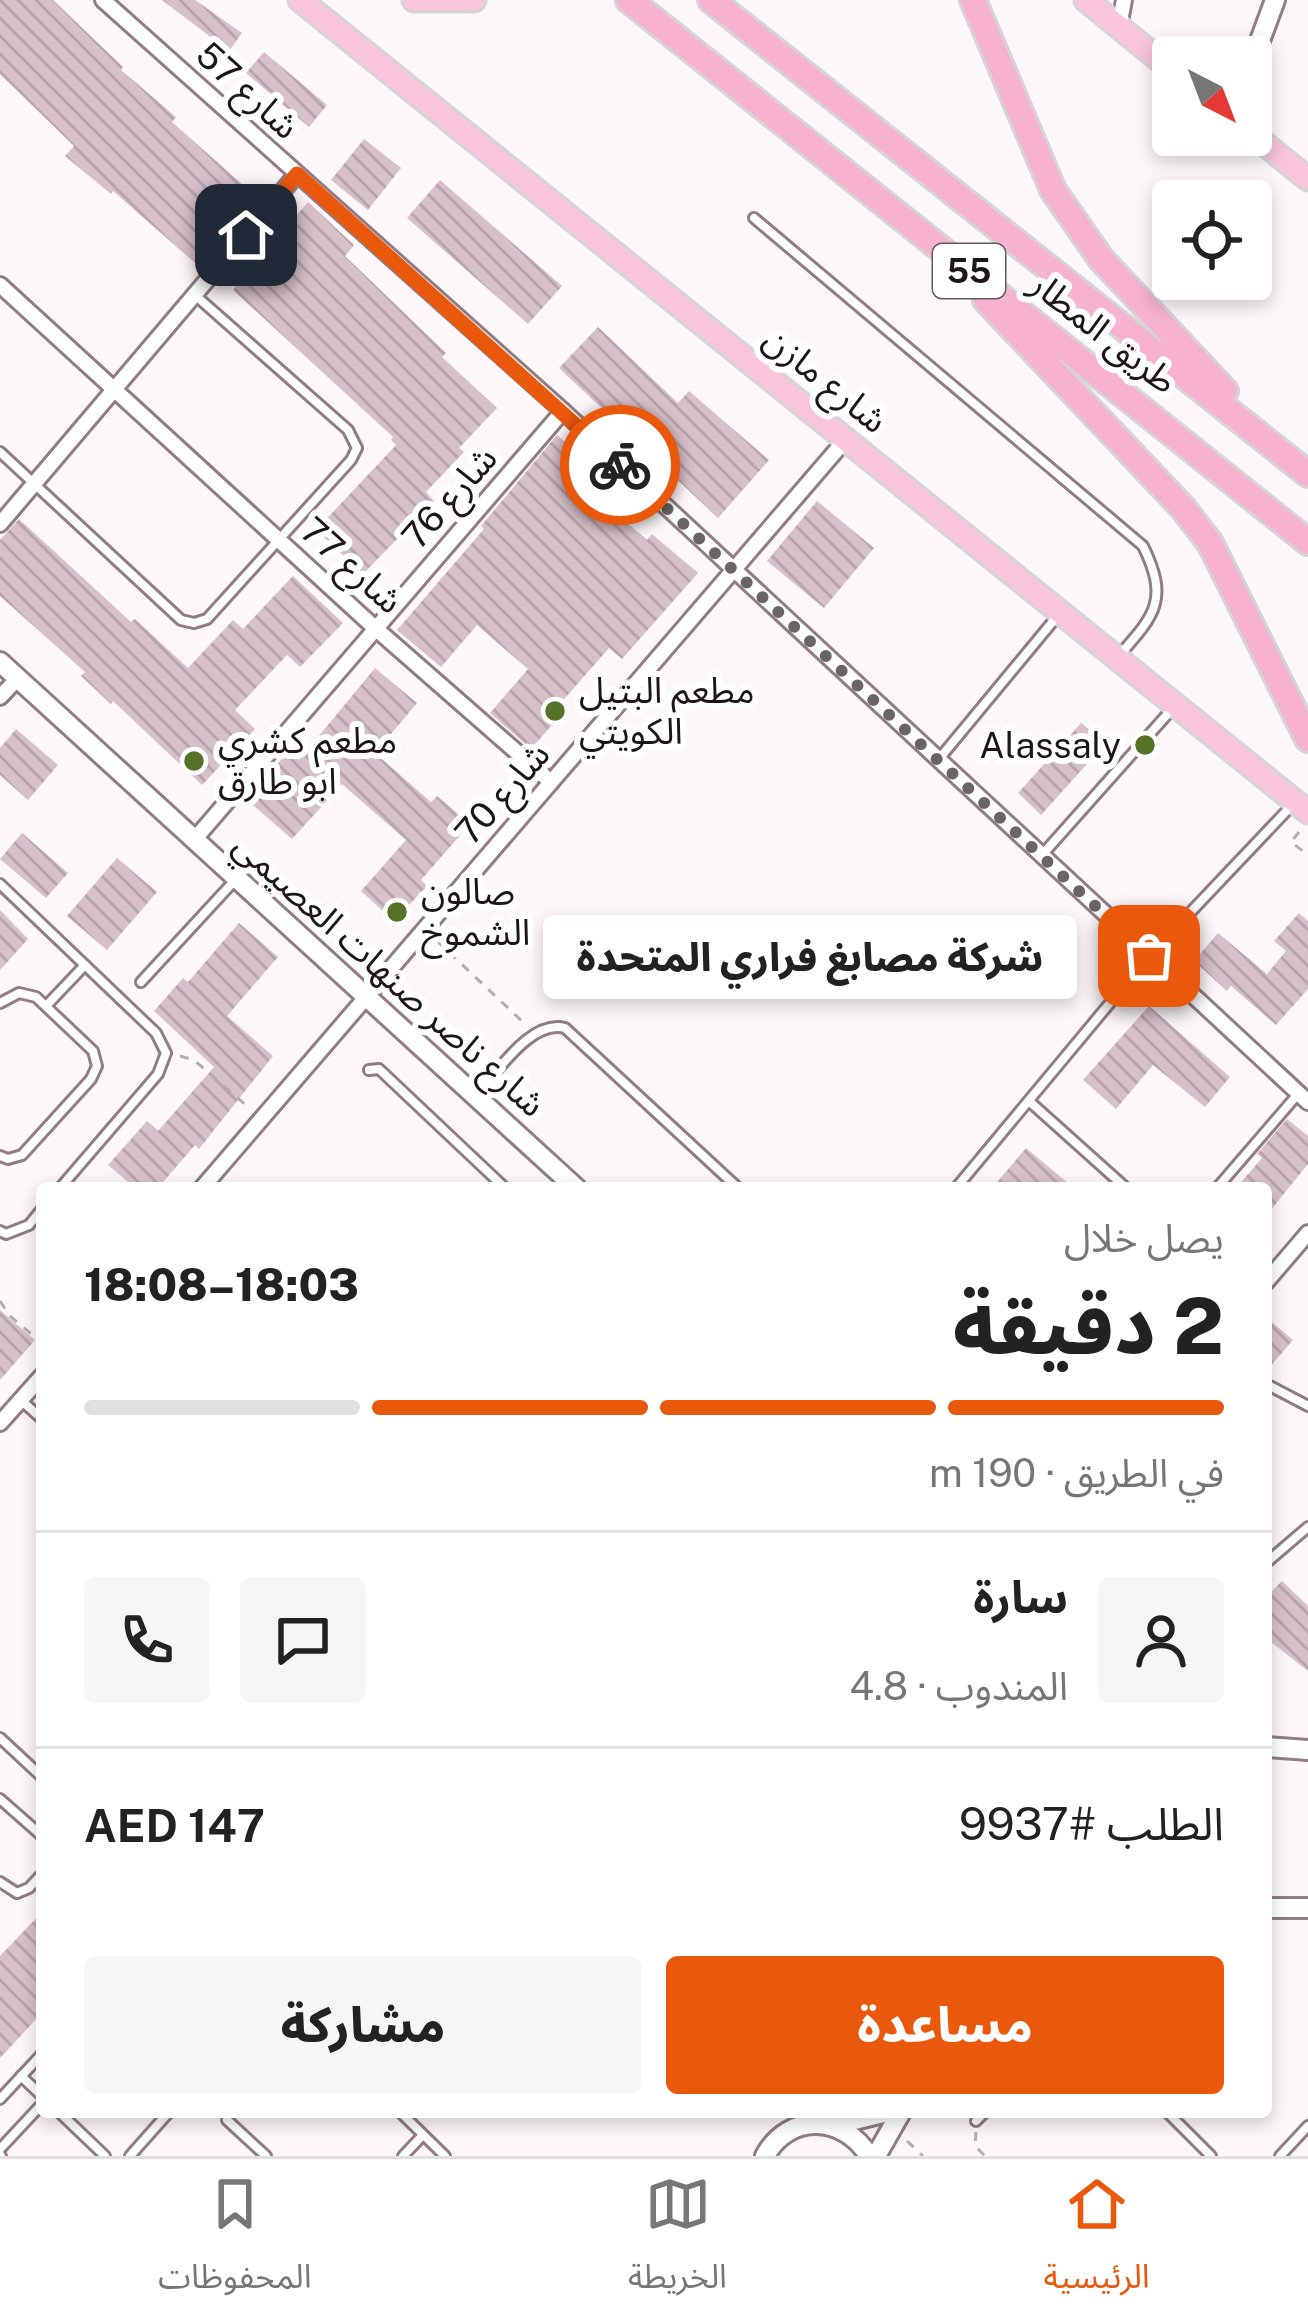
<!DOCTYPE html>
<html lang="ar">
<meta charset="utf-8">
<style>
body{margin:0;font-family:"Public Sans","Noto Sans Arabic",sans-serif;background:#f6f6f6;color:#222;direction:rtl;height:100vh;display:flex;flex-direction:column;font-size:45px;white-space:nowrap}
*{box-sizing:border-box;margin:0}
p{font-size:39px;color:#767676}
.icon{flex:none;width:66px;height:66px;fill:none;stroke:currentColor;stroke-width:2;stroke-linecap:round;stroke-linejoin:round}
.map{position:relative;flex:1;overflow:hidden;direction:ltr}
.side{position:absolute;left:36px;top:1182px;width:1236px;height:936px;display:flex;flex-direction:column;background:#fff;border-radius:12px;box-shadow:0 6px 18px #0003;direction:rtl}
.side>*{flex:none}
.needle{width:78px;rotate:138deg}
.tools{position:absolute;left:1152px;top:36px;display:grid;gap:24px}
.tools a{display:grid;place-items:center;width:120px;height:120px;border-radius:12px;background:#fff;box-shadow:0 6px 18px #0003;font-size:60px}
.pin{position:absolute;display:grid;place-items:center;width:102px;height:102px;color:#fff;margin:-51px;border-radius:24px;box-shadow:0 6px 18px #0006}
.courier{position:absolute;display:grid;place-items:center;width:120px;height:120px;margin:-60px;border:9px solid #ea580c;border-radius:50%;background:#fff;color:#222;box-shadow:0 3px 15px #0007}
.bubble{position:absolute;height:84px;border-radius:12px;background:#fff;box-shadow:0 6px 18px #0003;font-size:39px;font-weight:800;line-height:84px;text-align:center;direction:rtl}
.headline em{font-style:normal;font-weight:800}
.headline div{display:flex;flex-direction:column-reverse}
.headline{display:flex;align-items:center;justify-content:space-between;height:204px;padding:0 48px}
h1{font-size:78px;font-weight:800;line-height:90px}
.bar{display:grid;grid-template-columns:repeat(4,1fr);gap:18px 12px;align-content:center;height:144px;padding:0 48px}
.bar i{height:15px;border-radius:9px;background:#e0e0e0}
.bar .on{background:#ea580c}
.bar p{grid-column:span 4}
.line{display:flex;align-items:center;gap:30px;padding:0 48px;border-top:3px solid #e0e0e0}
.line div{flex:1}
.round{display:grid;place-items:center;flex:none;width:126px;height:126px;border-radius:12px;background:#f6f6f6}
.action{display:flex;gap:24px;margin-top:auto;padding:24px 48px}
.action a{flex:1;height:138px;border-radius:12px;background:#ea580c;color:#fff;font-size:48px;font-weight:800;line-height:138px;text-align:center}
.action a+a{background:#f6f6f6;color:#222}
.tabs{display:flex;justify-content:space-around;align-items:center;height:168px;border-top:3px solid #e0e0e0;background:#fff;font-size:33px;color:#767676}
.tabs a{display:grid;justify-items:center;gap:6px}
.tabs .on{color:#ea580c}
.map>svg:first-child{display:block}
</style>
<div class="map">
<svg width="1308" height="2156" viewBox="0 0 1308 2156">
<defs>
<pattern id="building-back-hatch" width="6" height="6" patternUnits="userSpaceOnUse" patternTransform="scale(3)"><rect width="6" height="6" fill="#d8c0ca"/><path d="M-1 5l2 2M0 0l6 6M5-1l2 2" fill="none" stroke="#b9a4ad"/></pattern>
</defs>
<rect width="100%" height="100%" fill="#fdf7f9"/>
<g fill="url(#building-back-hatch)">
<polygon points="0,0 53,0 123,67 121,70 176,117 172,122 260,200 202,269 113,191 111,194 65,156 74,146 0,74"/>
<polygon points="162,0 195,0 242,33 229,51"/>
<polygon points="264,52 327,105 309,127 246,73"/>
<polygon points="364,139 401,168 368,210 331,180"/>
<polygon points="440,180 562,286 528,324 407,218"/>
<polygon points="308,202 354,245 345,256 446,353 442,357 497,408 459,448 464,452 426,492 434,501 363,574 316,530 396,445 391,440 393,437 233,290"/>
<polygon points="598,327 678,403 689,391 769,460 718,518 559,368"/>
<polygon points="557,435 604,474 590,491 647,540 652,534 698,573 622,659 609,648 559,705 565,710 531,749 490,713 528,669 477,625 441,667 397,630 484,529 481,526"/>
<polygon points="817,501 874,548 824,608 767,561"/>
<polygon points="19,519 131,622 135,619 188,668 233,620 243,629 293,576 343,623 300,667 287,655 235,710 255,729 202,785 113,701 111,704 81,676 85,672 0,596 0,540"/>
<polygon points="375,668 417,703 375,753 431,802 437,796 470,824 421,880 427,886 394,921 361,891 406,840 342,784 292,839 246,799 289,751 299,760"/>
<polygon points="1081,723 1105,744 1041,815 1018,793"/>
<polygon points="16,729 58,765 28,800 0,775 0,748"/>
<polygon points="22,833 68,873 46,898 0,859"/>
<polygon points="117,858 157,892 107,950 67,916"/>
<polygon points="0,910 28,939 0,970"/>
<polygon points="1299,913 1308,921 1308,989 1276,1025 1231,986 1227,991 1194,961 1218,933 1267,974 1286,951 1274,941"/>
<polygon points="239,923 278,957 227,1016 273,1056 199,1149 195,1145 158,1188 135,1188 108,1165 147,1121 158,1131 214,1067 154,1011 183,978 188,982"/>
<polygon points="1149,1006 1230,1077 1205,1107 1153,1065 1116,1109 1083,1080"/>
<polygon points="1287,1119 1308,1136 1308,1164 1266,1216 1266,1188 1236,1188 1262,1158 1257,1154"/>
<polygon points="1026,1148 1074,1188 992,1188"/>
<polygon points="0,1310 35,1340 0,1380"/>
<polygon points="1266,1317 1293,1340 1266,1371"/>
<polygon points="1282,1581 1308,1606 1308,1671 1266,1638 1266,1597"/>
<polygon points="42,1912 42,2013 0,2058 0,1956"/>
</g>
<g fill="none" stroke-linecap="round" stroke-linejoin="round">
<defs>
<g id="service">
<path d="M754 218 1143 546C1170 601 1154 616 1117 658"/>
<polyline points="0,452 181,620 194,623 207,619 351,460 357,448 348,430 195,295"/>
<polyline points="939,759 1059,614"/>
<polyline points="1042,855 1172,709"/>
<polyline points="0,884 156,1033 166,1053 158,1074 60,1188"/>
<polyline points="141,982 236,879"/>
<polyline points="0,1003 19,993 36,997 93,1051 97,1066 91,1079 22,1155 8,1159 0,1156"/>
<polyline points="46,1006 85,965"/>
<polyline points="369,1070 379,1069 505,1188"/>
<path d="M476 1094C498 1072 531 1019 565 1028L738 1188"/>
<polyline points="1029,1101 1126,1188"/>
<polyline points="956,1188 1149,956 1295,802"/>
<polyline points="1217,1188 1298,1094"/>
<polyline points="0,1231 6,1234 29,1225 42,1209"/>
<polyline points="1266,1384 1308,1406"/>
<polyline points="22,1401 42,1419"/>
<polyline points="1266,1563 1308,1527"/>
<polyline points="0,1738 42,1777"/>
<polyline points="0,1799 42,1836"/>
<polyline points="0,1882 17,1893 29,1888 42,1874"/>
<polyline points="21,2076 42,2096"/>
<polyline points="0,2099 42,2054"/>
<polyline points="59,2112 105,2156"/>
<polyline points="400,2112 445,2156"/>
<polyline points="1167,2112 1211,2156"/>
<polyline points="227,2120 266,2156"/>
<polyline points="976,2121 985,2112"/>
<polyline points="0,2149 42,2104"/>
<polyline points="0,2155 1,2156"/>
<polyline points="130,2156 169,2112"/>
<polyline points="403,2156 422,2136"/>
<polyline points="1280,2156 1308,2126"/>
</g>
<g id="minor">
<polyline points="103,0 563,411 1308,1102"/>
<polyline points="1119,27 1124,0"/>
<polyline points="0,285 375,628 551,782"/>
<polyline points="0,524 297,174"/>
<polyline points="0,697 18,678"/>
<polyline points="194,840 563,411"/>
<polyline points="202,1188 847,438"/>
<polyline points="1266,1282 1308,1233"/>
<polyline points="0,1423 42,1376"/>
</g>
<g id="tertiary">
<polyline points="1251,65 1275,0"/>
<polyline points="1251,111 1255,137"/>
<polyline points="0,662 576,1188"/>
<polyline points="1266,1747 1308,1750"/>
<polyline points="1266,1908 1308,1908"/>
<polyline points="834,2125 887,2112"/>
<path d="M765 2156C789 2112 844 2115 869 2156"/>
<polyline points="876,2156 901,2112"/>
</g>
<g id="primary">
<polyline points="300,0 1308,812"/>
<polyline points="414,0 474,0"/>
<polyline points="1086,0 1173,71"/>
<polyline points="1251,133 1308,179"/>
</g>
<g id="trunk">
<polyline points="629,0 1308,542"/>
<polyline points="711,0 1308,474"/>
<polyline points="973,0 1053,190 1101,259 1225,391"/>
<polyline points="986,300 1183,508 1210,543 1308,739"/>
</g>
</defs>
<use href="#service" stroke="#927c84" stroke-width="14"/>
<use href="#minor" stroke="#927c84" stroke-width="20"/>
<use href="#tertiary" stroke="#927c84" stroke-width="24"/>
<use href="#primary" stroke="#d6d5d5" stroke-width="27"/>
<use href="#trunk" stroke="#d6d5d5" stroke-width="30"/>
<g stroke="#b3adaf" stroke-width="3" stroke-dasharray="9 9" stroke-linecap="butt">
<polyline points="1299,832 1291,842 1308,855"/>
<polyline points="436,940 525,1024"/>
<polyline points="180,1056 194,1060 248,1107"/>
<polyline points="0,1301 10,1316 42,1343"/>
<polyline points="976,2132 975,2146 985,2156"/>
<polyline points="907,2141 923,2156"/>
</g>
<use href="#service" stroke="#fff" stroke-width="8"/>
<use href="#minor" stroke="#fff" stroke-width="14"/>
<use href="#tertiary" stroke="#fff" stroke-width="18"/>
<use href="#primary" stroke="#f8c5db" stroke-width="21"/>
<use href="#trunk" stroke="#f6b2cf" stroke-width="24"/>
</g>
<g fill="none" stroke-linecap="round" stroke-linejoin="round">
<polyline stroke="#6b6467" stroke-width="12" stroke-dasharray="0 21.6" points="620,465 1149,956"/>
<polyline stroke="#ea580c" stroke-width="15" points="246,235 297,174 620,465"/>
</g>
<g fill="#567226" stroke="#fff" stroke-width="4.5">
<circle cx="555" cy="711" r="12"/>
<circle cx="1145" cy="745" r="12"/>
<circle cx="194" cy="761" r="12"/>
<circle cx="397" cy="912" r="12"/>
</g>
<g text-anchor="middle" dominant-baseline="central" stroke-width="12" stroke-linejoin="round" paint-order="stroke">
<rect fill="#fff" stroke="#615b5d" stroke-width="3" x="933" y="244" width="72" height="54" rx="9"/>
<g font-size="33" font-weight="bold" fill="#1d1518">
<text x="969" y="271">55</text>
</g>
<g font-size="36" fill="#1d1518" stroke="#fff">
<text transform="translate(248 90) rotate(42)">شارع 57</text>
<text transform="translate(1104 332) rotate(38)">طريق المطار</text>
<text transform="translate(826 379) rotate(39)">شارع مازن</text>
<text transform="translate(449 497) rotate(-49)">شارع 76</text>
<text transform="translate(352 565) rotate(42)">شارع 77</text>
<text transform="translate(502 793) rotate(-49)">شارع 70</text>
<text transform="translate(390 974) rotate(42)">شارع ناصر صنهات العصيمي</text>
</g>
<g font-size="36" fill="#1d1518" stroke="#fff" text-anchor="start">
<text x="579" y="690">مطعم البتيل<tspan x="579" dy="41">الكويتي</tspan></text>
<text x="218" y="740">مطعم كشري<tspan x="218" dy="41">ابو طارق</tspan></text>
<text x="1121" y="745" text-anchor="end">Alassaly</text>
<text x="421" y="891">صالون<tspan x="421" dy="41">الشموخ</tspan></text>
</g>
</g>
</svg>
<div class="tools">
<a><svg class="needle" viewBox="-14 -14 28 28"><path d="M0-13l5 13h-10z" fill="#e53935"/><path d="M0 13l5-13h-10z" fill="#767676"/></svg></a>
<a><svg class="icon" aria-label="locate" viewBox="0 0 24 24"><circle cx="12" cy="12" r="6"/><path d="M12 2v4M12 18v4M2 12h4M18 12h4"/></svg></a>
</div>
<div class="pin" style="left:1149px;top:956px;background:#ea580c"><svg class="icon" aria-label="bag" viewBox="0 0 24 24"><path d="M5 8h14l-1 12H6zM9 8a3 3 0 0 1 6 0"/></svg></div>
<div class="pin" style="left:246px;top:235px;background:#1f2937"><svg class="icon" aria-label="home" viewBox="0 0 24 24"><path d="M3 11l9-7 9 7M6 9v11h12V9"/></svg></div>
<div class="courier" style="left:620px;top:465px"><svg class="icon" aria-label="bike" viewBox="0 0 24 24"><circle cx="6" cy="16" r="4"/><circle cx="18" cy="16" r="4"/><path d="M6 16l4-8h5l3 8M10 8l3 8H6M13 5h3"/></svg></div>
<div class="bubble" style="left:543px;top:915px;width:534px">شركة مصابغ فراري المتحدة</div>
<section class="side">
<div class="headline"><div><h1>2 دقيقة</h1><p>يصل خلال</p></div><em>18:03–18:08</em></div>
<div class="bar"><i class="on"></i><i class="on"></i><i class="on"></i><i></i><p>في الطريق · 190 m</p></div>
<div class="line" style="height:216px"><a class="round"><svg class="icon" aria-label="person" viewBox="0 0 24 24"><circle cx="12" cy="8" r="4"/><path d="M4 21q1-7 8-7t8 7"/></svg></a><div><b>سارة</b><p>المندوب · 4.8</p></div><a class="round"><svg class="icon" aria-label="chat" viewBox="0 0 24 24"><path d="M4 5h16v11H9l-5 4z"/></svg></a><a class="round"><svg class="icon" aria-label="phone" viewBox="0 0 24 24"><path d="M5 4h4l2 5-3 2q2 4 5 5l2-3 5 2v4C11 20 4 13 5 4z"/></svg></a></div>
<div class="line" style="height:156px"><div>الطلب #9937</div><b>AED 147</b></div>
<div class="action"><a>مساعدة</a><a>مشاركة</a></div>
</section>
</div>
<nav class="tabs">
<a class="on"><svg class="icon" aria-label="home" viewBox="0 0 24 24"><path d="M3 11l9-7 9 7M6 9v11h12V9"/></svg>الرئيسية</a>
<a><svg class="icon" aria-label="map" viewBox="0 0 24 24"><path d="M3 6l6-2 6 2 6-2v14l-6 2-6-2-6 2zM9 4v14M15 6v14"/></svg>الخريطة</a>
<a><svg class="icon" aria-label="saved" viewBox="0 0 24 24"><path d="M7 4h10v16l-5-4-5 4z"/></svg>المحفوظات</a>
</nav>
